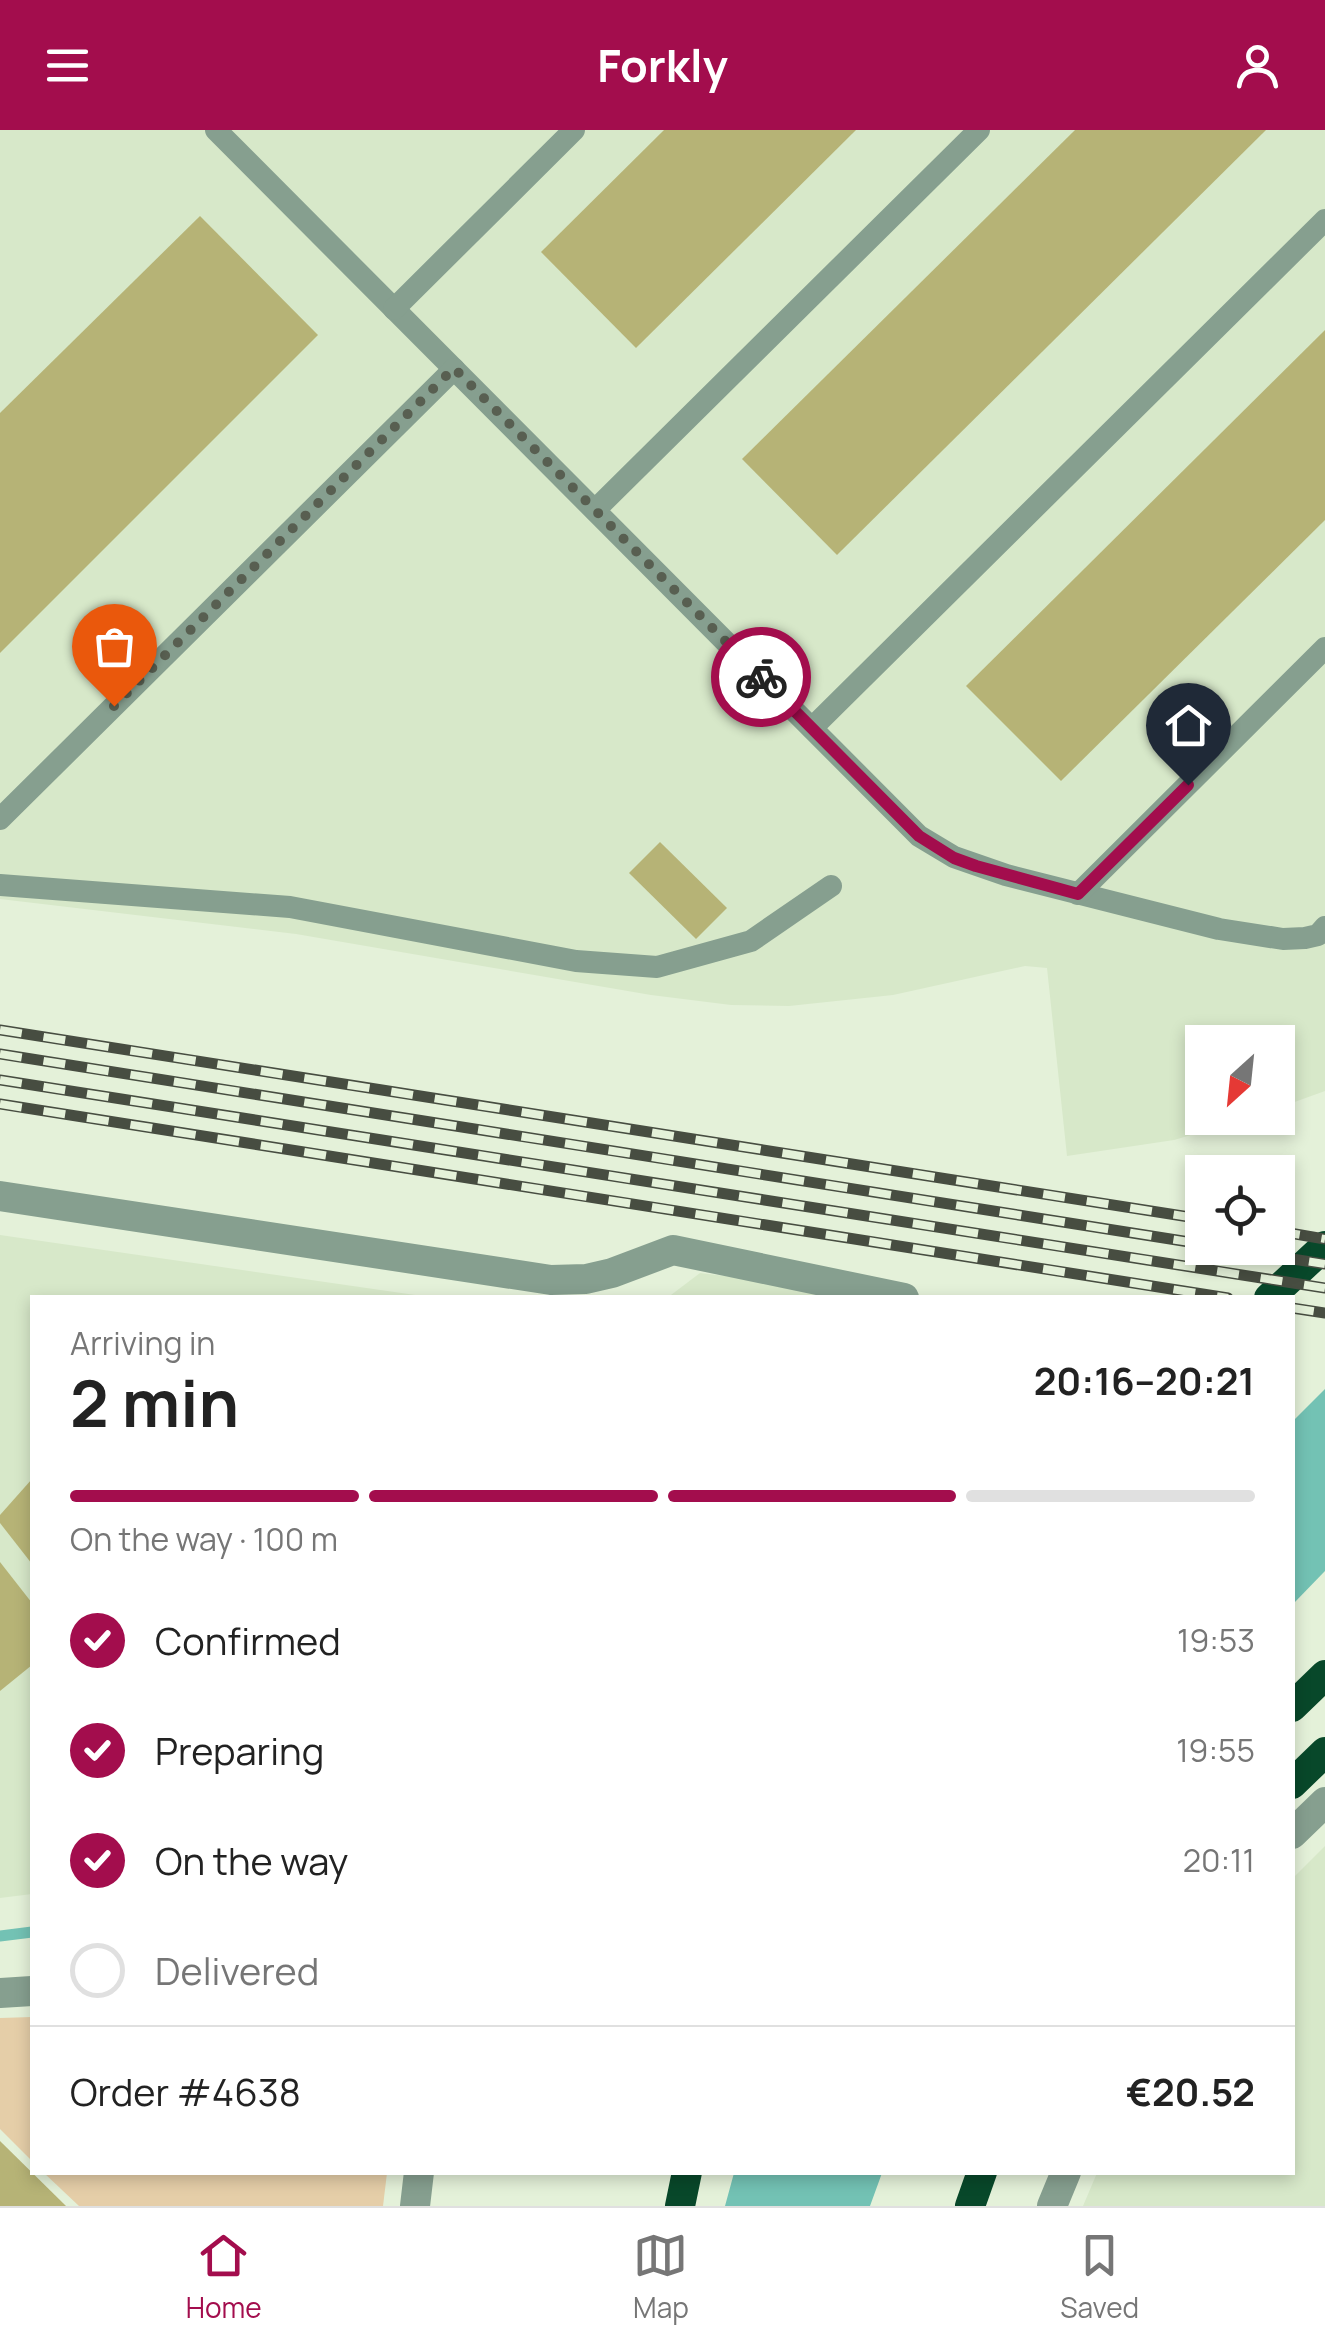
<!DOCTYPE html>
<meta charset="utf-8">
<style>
body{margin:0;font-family:Manrope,sans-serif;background:#f6f6f6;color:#222;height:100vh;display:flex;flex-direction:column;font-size:38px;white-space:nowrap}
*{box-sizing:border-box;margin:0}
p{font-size:32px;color:#767676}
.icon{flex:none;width:55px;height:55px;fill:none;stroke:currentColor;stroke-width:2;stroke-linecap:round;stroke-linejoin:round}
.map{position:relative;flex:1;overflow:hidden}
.details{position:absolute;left:30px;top:1165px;width:1265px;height:880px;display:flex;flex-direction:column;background:#fff;border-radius:0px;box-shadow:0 5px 15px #0003}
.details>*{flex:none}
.needle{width:65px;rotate:207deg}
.controls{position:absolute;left:1185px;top:895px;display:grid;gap:20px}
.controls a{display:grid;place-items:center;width:110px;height:110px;border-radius:0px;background:#fff;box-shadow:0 5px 15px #0003;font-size:50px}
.pin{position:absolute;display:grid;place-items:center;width:85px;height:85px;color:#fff;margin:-102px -42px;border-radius:50% 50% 50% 0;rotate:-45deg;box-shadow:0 0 10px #0007}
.pin .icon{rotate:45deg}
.courier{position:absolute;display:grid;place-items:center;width:100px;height:100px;margin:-50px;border:8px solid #a30d4d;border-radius:50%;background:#fff;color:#222;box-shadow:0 2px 12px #0007}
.head em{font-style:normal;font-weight:700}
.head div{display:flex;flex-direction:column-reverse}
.head{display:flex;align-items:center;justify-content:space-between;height:170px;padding:0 40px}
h1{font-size:65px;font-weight:700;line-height:75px}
.bar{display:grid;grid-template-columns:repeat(4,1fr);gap:15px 10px;align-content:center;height:120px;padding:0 40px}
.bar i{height:12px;border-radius:8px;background:#e0e0e0}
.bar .current{background:#a30d4d}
.bar p{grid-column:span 4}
.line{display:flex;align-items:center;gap:25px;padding:0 40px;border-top:2px solid #e0e0e0}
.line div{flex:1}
ol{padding:0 40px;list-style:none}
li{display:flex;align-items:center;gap:30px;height:110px}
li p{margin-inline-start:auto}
li .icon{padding:10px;border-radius:50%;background:#a30d4d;color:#fff;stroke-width:4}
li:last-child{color:#767676}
li i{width:55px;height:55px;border:5px solid #e0e0e0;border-radius:50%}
header{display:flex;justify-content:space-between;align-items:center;height:130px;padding:0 40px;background:#a30d4d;color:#fff;font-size:45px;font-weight:700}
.dock{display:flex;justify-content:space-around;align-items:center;height:140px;border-top:2px solid #e0e0e0;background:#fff;font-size:28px;color:#767676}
.dock a{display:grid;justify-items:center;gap:5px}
.dock .current{color:#a30d4d}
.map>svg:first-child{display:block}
</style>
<header><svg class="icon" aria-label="menu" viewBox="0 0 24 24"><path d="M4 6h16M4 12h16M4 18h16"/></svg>Forkly<svg class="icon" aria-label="person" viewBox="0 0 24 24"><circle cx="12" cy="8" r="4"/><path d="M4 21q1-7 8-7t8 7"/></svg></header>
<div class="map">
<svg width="1325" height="2076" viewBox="0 0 1325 2076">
<rect width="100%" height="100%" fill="#e4f1d9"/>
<g fill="#d7e8c9">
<polygon points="0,0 1325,0 1325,961 1278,978 1278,912 1202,912 1202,988 1249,988 1174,1010 1067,1026 1047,838 1025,836 893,865 789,876 731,875 651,865 296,804 0,769"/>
<polygon points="0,1105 429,1167 32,1168 32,1764 0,1768"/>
<polygon points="700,1143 839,1160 839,1168 667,1168"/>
<polygon points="1325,1716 1325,2076 1083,2076 1097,2043 1292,2042 1293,1748"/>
</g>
<g fill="#e5cea8">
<polygon points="32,1887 32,2031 0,1999 0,1888"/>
<polygon points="44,2043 387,2043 383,2076 79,2076"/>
</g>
<g fill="#73c2b4">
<polygon points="1325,1259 1325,1441 1293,1474 1293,1291"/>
<polygon points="734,2043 734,2042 882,2043 870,2076 725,2076"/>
</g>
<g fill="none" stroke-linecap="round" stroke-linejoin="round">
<polyline stroke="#73c2b4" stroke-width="11" points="0,1806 32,1802"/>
</g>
<g fill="#b6b376">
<polygon points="664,0 856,0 636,218 541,122"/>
<polygon points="1075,0 1266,0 837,425 742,329"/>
<polygon points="200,86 318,205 0,523 0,283"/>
<polygon points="1325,200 1325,390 1061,651 966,556"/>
<polygon points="660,712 727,778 696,809 629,743"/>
<polygon points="32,1349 32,1434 0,1393 0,1385"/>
<polygon points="0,1432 32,1473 32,1535 0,1561"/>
<polygon points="0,2011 66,2076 0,2076"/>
</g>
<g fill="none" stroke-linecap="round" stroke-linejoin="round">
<g stroke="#869f8f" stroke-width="22">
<polyline points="216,0 919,706 954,727 1006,745 1219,799 1283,809 1305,808 1318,805 1325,797"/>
<polyline points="394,179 574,0"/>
<polyline points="595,380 979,0"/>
<polyline points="812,598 1325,90"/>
<polyline points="0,689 454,239"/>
<polyline points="0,755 290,777 576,831 657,837 751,811 831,756"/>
<polyline points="1078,764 1325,518"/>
</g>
<g stroke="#869f8f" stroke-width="30">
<polyline points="0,1066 551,1150 586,1149 612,1143 673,1120 904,1168"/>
<polyline points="1292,1704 1325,1672"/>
<polyline points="0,1863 32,1861"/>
<polyline points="415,2076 419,2042"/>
<polyline points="1052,2076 1066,2042"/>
</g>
<g stroke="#08482a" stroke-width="30">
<polyline points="1269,1168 1325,1116"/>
<polyline points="1292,1577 1325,1545"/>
<polyline points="1292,1654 1325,1622"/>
<polyline points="680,2076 687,2042"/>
<polyline points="970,2076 982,2042"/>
</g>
<defs>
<g id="rail">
<polyline points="0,900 1202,1089"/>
<polyline points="0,924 1202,1114"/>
<polyline points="0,950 1325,1158"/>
<polyline points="0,974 1228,1168"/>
<polyline points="1278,1101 1325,1109"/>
<polyline points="1222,1118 1325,1134"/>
<polyline points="1292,1178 1325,1183"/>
</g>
</defs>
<use href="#rail" stroke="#474d41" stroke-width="11"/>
<use href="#rail" stroke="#e4f1d9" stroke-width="8" stroke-dasharray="22" stroke-linecap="butt"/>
</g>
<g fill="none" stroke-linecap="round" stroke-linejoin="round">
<polyline stroke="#585f51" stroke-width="10" stroke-dasharray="0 18" points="114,576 454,238 761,547"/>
<polyline stroke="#a30d4d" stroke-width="12" points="761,547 919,706 954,728 976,736 1078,764 1188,655"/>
</g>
</svg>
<div class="controls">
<a><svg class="needle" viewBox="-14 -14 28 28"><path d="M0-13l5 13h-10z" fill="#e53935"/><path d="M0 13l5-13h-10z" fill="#767676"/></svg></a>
<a><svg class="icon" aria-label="locate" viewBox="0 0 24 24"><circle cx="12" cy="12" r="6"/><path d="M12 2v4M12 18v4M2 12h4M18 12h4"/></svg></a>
</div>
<div class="pin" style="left:114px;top:576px;background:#ea580c"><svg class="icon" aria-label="bag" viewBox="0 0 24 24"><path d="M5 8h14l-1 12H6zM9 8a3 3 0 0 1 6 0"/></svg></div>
<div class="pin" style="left:1188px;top:655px;background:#1f2937"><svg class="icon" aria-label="home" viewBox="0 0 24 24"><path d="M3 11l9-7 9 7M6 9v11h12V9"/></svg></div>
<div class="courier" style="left:761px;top:547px"><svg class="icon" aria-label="bike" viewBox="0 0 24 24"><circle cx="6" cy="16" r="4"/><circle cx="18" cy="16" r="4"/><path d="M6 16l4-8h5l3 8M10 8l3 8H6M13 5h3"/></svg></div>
<section class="details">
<div class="head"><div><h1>2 min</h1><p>Arriving in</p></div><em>20:16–20:21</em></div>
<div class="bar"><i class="current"></i><i class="current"></i><i class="current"></i><i></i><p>On the way · 100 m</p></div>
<ol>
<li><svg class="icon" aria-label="check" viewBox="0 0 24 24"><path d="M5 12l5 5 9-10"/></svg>Confirmed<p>19:53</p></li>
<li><svg class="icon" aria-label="check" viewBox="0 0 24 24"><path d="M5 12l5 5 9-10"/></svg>Preparing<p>19:55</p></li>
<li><svg class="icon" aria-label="check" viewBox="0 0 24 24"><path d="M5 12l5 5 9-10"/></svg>On the way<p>20:11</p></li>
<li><i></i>Delivered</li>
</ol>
<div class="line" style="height:130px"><div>Order #4638</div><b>€20.52</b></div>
</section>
</div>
<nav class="dock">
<a class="current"><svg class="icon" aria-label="home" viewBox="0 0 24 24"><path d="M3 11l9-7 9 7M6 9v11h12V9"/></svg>Home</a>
<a><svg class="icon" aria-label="map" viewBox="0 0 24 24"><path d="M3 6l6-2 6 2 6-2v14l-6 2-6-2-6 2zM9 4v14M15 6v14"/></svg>Map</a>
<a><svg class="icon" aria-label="saved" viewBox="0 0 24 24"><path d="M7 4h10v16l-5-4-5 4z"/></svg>Saved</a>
</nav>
